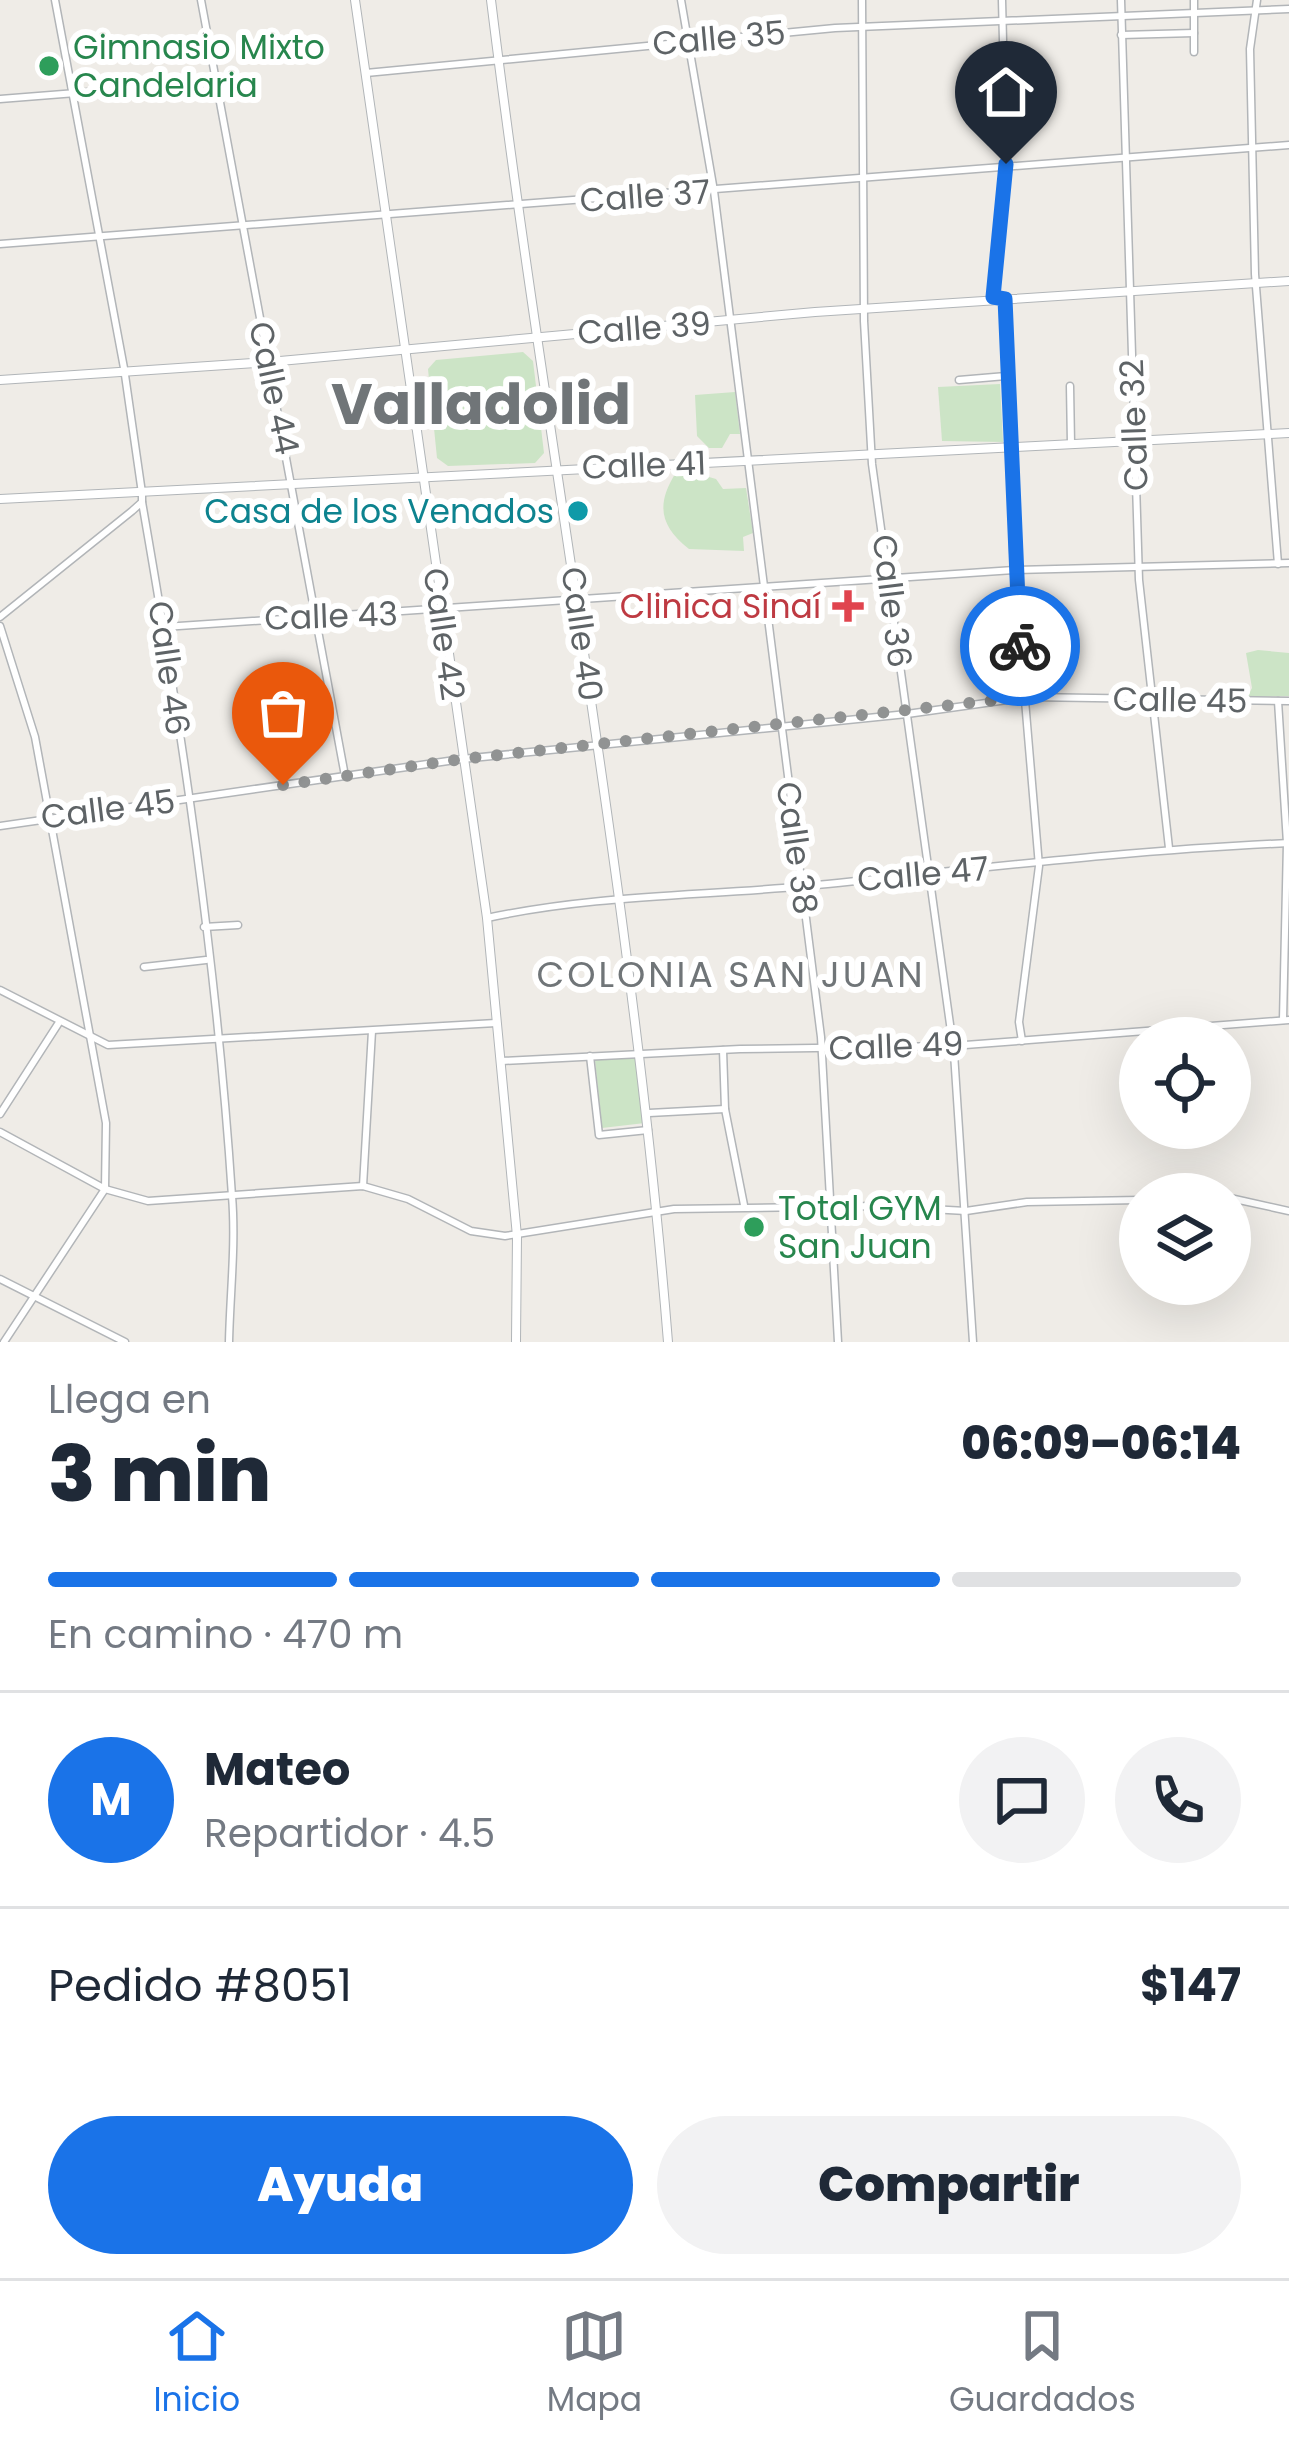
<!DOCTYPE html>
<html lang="es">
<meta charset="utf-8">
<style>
body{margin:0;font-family:Poppins,sans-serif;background:#f2f2f3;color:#1f2937;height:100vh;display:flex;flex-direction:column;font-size:45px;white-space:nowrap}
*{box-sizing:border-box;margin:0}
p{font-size:39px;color:#747a83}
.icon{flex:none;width:66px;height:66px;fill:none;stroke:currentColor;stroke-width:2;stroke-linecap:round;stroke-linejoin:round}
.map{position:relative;height:1342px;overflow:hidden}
.drawer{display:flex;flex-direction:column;background:#fff;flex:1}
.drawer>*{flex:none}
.tools{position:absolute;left:1119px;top:1017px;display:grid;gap:24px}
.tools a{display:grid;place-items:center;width:132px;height:132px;border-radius:50%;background:#fff;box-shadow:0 12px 48px #0002;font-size:60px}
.pin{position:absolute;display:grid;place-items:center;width:102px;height:102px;color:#fff;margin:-123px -51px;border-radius:50% 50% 50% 0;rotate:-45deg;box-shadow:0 0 12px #0007}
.pin .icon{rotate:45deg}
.courier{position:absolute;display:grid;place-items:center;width:120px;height:120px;margin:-60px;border:9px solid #1a73e8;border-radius:50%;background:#fff;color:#222;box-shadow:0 3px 15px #0007}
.headline em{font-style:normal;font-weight:800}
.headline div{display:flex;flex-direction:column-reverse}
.headline{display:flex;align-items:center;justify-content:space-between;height:204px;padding:0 48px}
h1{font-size:78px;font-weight:800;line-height:90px}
.bar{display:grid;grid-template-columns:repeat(4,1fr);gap:18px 12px;align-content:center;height:144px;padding:0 48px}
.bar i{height:15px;border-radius:9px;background:#e0e1e3}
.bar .selected{background:#1a73e8}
.bar p{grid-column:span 4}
.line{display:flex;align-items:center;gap:30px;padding:0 48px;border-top:3px solid #e0e1e3}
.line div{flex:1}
.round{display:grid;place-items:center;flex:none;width:126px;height:126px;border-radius:63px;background:#f2f2f3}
.primary-button{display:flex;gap:24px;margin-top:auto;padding:24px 48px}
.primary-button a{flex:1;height:138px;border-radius:72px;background:#1a73e8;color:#fff;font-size:48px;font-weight:800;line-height:138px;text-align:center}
.primary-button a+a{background:#f2f2f3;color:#1f2937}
.menu{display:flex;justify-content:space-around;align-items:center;height:168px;border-top:3px solid #e0e1e3;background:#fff;font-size:33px;color:#747a83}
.menu a{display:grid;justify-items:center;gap:6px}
.menu .selected{color:#1a73e8}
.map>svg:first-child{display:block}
</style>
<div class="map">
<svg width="1289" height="1342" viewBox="0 0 1289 1342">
<rect width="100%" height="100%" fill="#efece7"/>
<g fill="#cce4c6">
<polygon points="523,352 533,361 544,453 535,463 448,466 437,458 428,369 436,360"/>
<polygon points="1000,384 1003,442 942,441 938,387"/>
<polygon points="735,392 740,434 730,434 722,448 709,448 697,436 695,395"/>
<path d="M695 473 716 479 723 489 746 488 753 533 743 537 744 551 689 549C660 526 656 505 675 474Z"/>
<polygon points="1258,650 1289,653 1289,696 1247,697 1252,688 1246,653"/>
<polygon points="636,1056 645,1123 602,1128 595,1060"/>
</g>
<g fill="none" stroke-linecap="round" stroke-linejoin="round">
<defs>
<g id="minor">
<polyline points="55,0 124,368 142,493"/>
<polyline points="201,0 345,776"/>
<polyline points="681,0 714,191 821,1037 838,1342"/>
<polyline points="862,0 864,321 872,464 954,1053 973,1342"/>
<polyline points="1121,0 1139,580 1169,848"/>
<polyline points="1194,0 1194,52"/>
<polyline points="1257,0 1250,49 1255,274 1278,564"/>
<polyline points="1121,35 1194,33"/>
<polyline points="366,73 835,28 1289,9"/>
<polyline points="0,99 215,82"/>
<polyline points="1005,299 1014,570 1039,866 1019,1022 1022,1041"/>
<polyline points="994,300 1006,164 1002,0"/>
<polyline points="959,380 1006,376"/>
<polyline points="1070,386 1071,444"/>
<path d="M142 502C182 731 217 965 232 1196 236 1244 230 1294 229 1342"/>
<polyline points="0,626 35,737 106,1123 105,1189 4,1342"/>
<polyline points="164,627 1014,570 1289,563"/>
<polyline points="1278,701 1287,843 1283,1020"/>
<polyline points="0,826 462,759 907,714 1029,697 1289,701"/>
<path d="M487 918C593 895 699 896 806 886 967 870 1127 850 1289 843"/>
<polyline points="204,927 238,925"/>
<polyline points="144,967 206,960"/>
<polyline points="0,990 108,1045 496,1023"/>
<polyline points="723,1050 725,1109 744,1205"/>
<polyline points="590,1056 599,1135 648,1130"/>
<polyline points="649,1113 725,1109"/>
<polyline points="0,1114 58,1024"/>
<polyline points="0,1132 105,1189 148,1201 363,1186 408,1199 471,1231 505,1236 674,1209 877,1206 966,1211 1027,1202 1140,1200"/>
<polyline points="363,1186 372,1031"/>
<polyline points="1230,1198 1289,1211"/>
<polyline points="0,1279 125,1342"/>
</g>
<g id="tertiary">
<polyline points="0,244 1289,145"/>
<polyline points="0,617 132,511 142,502 142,493"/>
<polyline points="502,1061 740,1049 952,1046 1289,1020"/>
</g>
<g id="secondary">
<polyline points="355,0 487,918 517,1236 516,1342"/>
<path d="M491 0C546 448 632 892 668 1342"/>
<polyline points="0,380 269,362 815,312 1289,281"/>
<polyline points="0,499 1289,433"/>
</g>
</defs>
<use href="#minor" stroke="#b2b5b8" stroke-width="9"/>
<use href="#tertiary" stroke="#b2b5b8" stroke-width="9"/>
<use href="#secondary" stroke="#b1b5b8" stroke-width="10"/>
<use href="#minor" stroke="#fff" stroke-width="6"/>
<use href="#tertiary" stroke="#fff" stroke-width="6"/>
<use href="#secondary" stroke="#fff" stroke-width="8"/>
</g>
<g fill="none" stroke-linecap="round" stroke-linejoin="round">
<polyline stroke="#919393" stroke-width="12" stroke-dasharray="0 21.6" points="283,785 462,759 1024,697 1020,646"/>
<polyline stroke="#1a73e8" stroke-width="15" points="1006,164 993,297 1005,299 1020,646"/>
</g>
<g fill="#2e9e5b" stroke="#fff" stroke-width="4.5">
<circle cx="49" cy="66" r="12"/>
<circle cx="754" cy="1227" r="12"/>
</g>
<circle fill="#0f9aa8" stroke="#fff" stroke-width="4.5" cx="578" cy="511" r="12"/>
<path fill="#e0444e" stroke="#fff" stroke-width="4.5" d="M842 588h12v12h12v12h-12v12h-12v-12h-12v-12h12z"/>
<g text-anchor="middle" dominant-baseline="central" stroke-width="12" stroke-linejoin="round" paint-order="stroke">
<g font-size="33" fill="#5e6366" stroke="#fff">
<text transform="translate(719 38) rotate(-5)">Calle 35</text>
<text transform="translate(645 196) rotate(-4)">Calle 37</text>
<text transform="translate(644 328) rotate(-4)">Calle 39</text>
<text transform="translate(274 388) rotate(78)">Calle 44</text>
<text transform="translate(1134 425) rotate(-92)">Calle 32</text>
<text transform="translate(644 465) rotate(-2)">Calle 41</text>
<text transform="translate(892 601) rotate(83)">Calle 36</text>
<text transform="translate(331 616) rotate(-2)">Calle 43</text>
<text transform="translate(444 634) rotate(82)">Calle 42</text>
<text transform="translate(582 634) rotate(82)">Calle 40</text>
<text transform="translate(169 668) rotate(82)">Calle 46</text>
<text transform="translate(1180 700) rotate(1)">Calle 45</text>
<text transform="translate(108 809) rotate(-7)">Calle 45</text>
<text transform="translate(797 848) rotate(82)">Calle 38</text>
<text transform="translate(923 874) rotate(-5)">Calle 47</text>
<text transform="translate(896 1046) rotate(-2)">Calle 49</text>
</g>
<g font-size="33" fill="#27864d" stroke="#fff" text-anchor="start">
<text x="73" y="47">Gimnasio Mixto<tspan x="73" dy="38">Candelaria</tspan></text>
<text x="778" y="1208">Total GYM<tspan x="778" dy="38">San Juan</tspan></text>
</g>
<g font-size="33" fill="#0d838f" stroke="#fff" text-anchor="end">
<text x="554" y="511">Casa de los Venados</text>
</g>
<g font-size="33" fill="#be3a42" stroke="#fff" text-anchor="end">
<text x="821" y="606">Clinica Sinaí</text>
</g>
<g font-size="36" letter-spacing="3" fill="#707578" stroke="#fff">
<text x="731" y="974">COLONIA SAN JUAN</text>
</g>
<g font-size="57" font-weight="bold" fill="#707578" stroke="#fff">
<text x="481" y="404">Valladolid</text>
</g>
</g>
</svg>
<div class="tools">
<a><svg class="icon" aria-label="locate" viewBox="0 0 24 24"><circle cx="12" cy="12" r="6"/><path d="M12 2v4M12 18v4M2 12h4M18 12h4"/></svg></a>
<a><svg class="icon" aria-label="layers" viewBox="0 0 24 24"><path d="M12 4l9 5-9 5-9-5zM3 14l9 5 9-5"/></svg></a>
</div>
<div class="pin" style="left:283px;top:785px;background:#ea580c"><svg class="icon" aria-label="bag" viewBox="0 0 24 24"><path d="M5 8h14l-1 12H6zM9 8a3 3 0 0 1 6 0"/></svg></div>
<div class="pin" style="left:1006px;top:164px;background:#1f2937"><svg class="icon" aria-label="home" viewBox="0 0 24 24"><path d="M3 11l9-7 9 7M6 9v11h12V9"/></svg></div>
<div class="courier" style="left:1020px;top:646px"><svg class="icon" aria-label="bike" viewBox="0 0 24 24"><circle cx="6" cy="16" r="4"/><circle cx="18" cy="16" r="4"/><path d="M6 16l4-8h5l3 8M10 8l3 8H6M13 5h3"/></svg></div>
</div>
<section class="drawer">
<div class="headline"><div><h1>3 min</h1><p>Llega en</p></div><em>06:09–06:14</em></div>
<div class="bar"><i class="selected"></i><i class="selected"></i><i class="selected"></i><i></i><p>En camino · 470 m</p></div>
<div class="line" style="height:216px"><b class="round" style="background:#1a73e8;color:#fff">M</b><div><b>Mateo</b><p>Repartidor · 4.5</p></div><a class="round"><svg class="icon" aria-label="chat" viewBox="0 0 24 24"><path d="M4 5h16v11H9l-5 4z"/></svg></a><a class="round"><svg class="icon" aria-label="phone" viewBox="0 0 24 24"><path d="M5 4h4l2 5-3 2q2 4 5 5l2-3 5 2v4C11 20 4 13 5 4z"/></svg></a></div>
<div class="line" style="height:156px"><div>Pedido #8051</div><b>$147</b></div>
<div class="primary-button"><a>Ayuda</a><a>Compartir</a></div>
</section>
<nav class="menu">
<a class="selected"><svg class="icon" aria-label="home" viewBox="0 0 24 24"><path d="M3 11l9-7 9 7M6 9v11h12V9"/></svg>Inicio</a>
<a><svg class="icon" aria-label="map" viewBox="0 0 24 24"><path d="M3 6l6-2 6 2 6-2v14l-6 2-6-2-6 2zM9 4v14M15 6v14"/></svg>Mapa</a>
<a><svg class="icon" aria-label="saved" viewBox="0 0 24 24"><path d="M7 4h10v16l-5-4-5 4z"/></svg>Guardados</a>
</nav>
